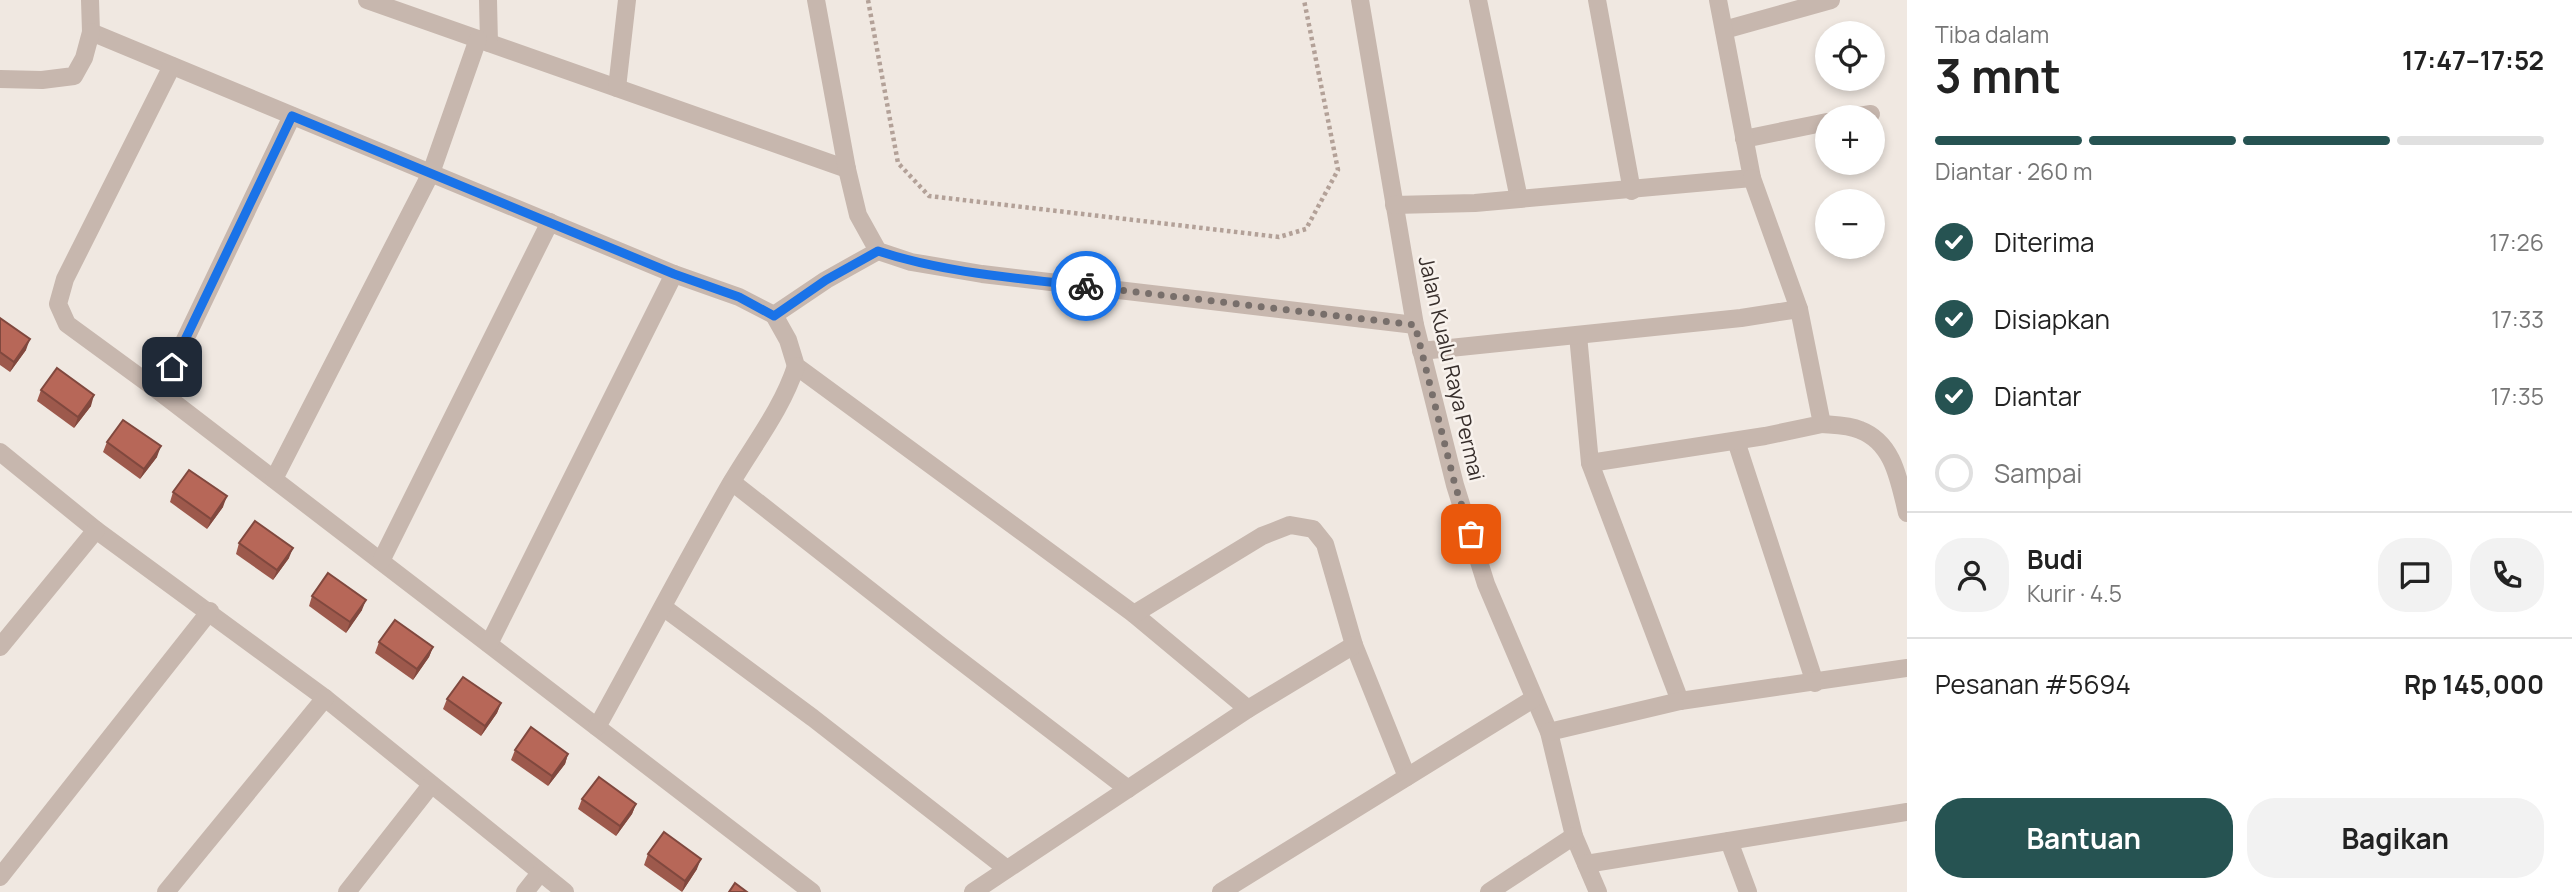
<!DOCTYPE html>
<html lang="id">
<meta charset="utf-8">
<style>
body{margin:0;font-family:Manrope,sans-serif;background:#f2f2f2;color:#222;height:100vh;display:flex;flex-direction:column;font-size:26px;white-space:nowrap}
*{box-sizing:border-box;margin:0}
p{font-size:23px;color:#767676}
.icon{flex:none;width:38px;height:38px;fill:none;stroke:currentColor;stroke-width:2;stroke-linecap:round;stroke-linejoin:round}
.map{position:relative;flex:1;overflow:hidden}
.details{display:flex;flex-direction:column;background:#fff;width:665px}
.details>*{flex:none}
.controls{position:absolute;left:1815px;top:21px;display:grid;gap:14px}
.controls a{display:grid;place-items:center;width:70px;height:70px;border-radius:50%;background:#fff;box-shadow:0 4px 10px #0003;font-size:35px}
.pin{position:absolute;display:grid;place-items:center;width:60px;height:60px;color:#fff;margin:-30px;border-radius:14px;box-shadow:0 4px 10px #0006}
.courier{position:absolute;display:grid;place-items:center;width:70px;height:70px;margin:-35px;border:5px solid #1a73e8;border-radius:50%;background:#fff;color:#222;box-shadow:0 2px 9px #0007}
.headline em{font-style:normal;font-weight:700}
.headline div{display:flex;flex-direction:column-reverse}
.headline{display:flex;align-items:center;justify-content:space-between;height:119px;padding:0 28px}
h1{font-size:46px;font-weight:700;line-height:52px}
.bar{display:grid;grid-template-columns:repeat(4,1fr);gap:10px 7px;align-content:center;height:84px;padding:0 28px}
.bar i{height:9px;border-radius:5px;background:#e0e0e0}
.bar .on{background:#265352}
.bar p{grid-column:span 4}
.line{display:flex;align-items:center;gap:18px;padding:0 28px;border-top:2px solid #e0e0e0}
.line div{flex:1}
.round{display:grid;place-items:center;flex:none;width:74px;height:74px;border-radius:28px;background:#f2f2f2}
ol{padding:0 28px;list-style:none}
li{display:flex;align-items:center;gap:21px;height:77px}
li p{margin-inline-start:auto}
li .icon{padding:7px;border-radius:50%;background:#265352;color:#fff;stroke-width:4}
li:last-child{color:#767676}
li i{width:38px;height:38px;border:4px solid #e0e0e0;border-radius:50%}
.primary-button{display:flex;gap:14px;margin-top:auto;padding:14px 28px}
.primary-button a{flex:1;height:80px;border-radius:28px;background:#265352;color:#fff;font-size:28px;font-weight:700;line-height:80px;text-align:center}
.primary-button a+a{background:#f2f2f2;color:#222}
main{display:flex;flex:1;min-height:0}
.map>svg:first-child{display:block}
</style>
<main>
<div class="map">
<svg width="1907" height="892" viewBox="0 0 1907 892">
<rect width="100%" height="100%" fill="#f0e8e1"/>
<g fill="none" stroke-linecap="round" stroke-linejoin="round">
<polyline stroke="#b3a198" stroke-width="4.5" stroke-dasharray="3.5 3.5" stroke-linecap="butt" points="868,0 898,163 929,196 1279,237 1306,229 1338,170 1304,0"/>
<g stroke="#c7b7ae" stroke-width="18">
<polyline points="90,0 91,32 674,274 739,297 774,315 826,280 878,251"/>
<polyline points="367,0 847,169"/>
<polyline points="488,0 489,43"/>
<polyline points="816,0 847,169 858,215 878,251 911,262 982,274 1415,325"/>
<polyline points="1360,0 1415,325 1455,485 1486,584 1549,732 1574,836 1598,892"/>
<polyline points="1478,0 1519,199"/>
<polyline points="1597,0 1632,191"/>
<polyline points="1724,30 1831,0"/>
<polyline points="172,66 65,279 58,304 67,324 160,392 812,892"/>
<polyline points="0,79 42,80 74,76 84,58 91,32"/>
<polyline points="617,88 627,0"/>
<polyline points="1853,117 1871,114"/>
<polyline points="1744,139 1827,122"/>
<polyline points="1394,205 1475,203 1752,178 1718,0"/>
<polyline points="774,315 788,340 796,366 1134,614 1248,709"/>
<polyline points="1578,335 1590,463 1680,701"/>
<polyline points="1421,351 1741,318 1799,309"/>
<polyline points="160,392 292,116"/>
<path d="M1822 424C1834 425 1849 425 1860 430 1894 443 1899 481 1907 513"/>
<polyline points="1736,441 1815,683"/>
<polyline points="0,452 96,530 325,698 565,892"/>
<polyline points="1590,463 1765,436 1822,424 1799,309 1752,178"/>
<polyline points="274,479 431,173 478,39"/>
<polyline points="732,482 941,646 1128,789"/>
<polyline points="381,561 550,222"/>
<polyline points="663,607 813,718 1007,869"/>
<polyline points="1134,614 1262,536 1290,525 1313,529 1325,544 1354,645 1407,777"/>
<polyline points="489,644 674,274"/>
<polyline points="0,647 96,530"/>
<path d="M597 727C642 646 685 563 731 483 754 444 782 409 796 366"/>
<polyline points="1549,732 1680,701 1907,668"/>
<polyline points="1729,841 1748,892"/>
<polyline points="1586,864 1907,812"/>
<polyline points="0,877 210,611"/>
<polyline points="166,892 325,698"/>
<polyline points="347,892 431,785"/>
<polyline points="525,892 540,873"/>
<polyline points="973,892 1248,709 1354,645"/>
<polyline points="1221,892 1533,699"/>
<polyline points="1489,892 1574,836"/>
</g>
</g>
<g fill="#9d594c">
<polygon points="0,318 26,350 10,372 0,365"/>
<polygon points="41,390 91,406 74,428 37,401"/>
<polygon points="107,442 157,457 140,479 103,452"/>
<polygon points="173,492 223,507 207,529 170,502"/>
<polygon points="239,543 289,558 273,580 236,554"/>
<polygon points="312,596 362,610 346,633 309,606"/>
<polygon points="379,642 433,647 429,657 413,680 375,653"/>
<polygon points="447,699 501,703 497,713 481,736 443,709"/>
<polygon points="515,750 568,754 565,764 548,786 511,760"/>
<polygon points="582,799 636,804 632,814 616,836 578,809"/>
<polygon points="648,854 697,869 682,892 644,865"/>
</g>
<g fill="#80483e">
<polygon points="30,339 26,350 10,372 14,362"/>
<polygon points="94,395 91,406 74,428 78,417"/>
<polygon points="161,446 157,457 140,479 144,469"/>
<polygon points="227,496 223,507 207,529 211,519"/>
<polygon points="293,548 289,558 273,580 277,570"/>
<polygon points="366,600 362,610 346,633 350,622"/>
<polygon points="433,647 429,657 413,680 417,669"/>
<polygon points="501,703 497,713 481,736 485,726"/>
<polygon points="568,754 565,764 548,786 552,776"/>
<polygon points="636,804 632,814 616,836 620,826"/>
<polygon points="701,859 697,869 682,892 685,881"/>
</g>
<g fill="#b76758" stroke="#80483e" stroke-width="2">
<polygon points="0,318 30,339 14,362 0,352"/>
<polygon points="57,368 94,395 78,417 41,390"/>
<polygon points="123,420 161,446 144,469 107,442"/>
<polygon points="189,470 227,496 211,519 173,492"/>
<polygon points="255,521 293,548 277,570 239,543"/>
<polygon points="328,573 366,600 350,622 312,596"/>
<polygon points="395,620 433,647 417,669 379,642"/>
<polygon points="463,677 501,703 485,726 447,699"/>
<polygon points="531,727 568,754 552,776 515,750"/>
<polygon points="599,777 636,804 620,826 582,799"/>
<polygon points="664,832 701,859 685,881 648,854"/>
<polygon points="735,883 747,892 729,892"/>
</g>
<g fill="none" stroke-linecap="round" stroke-linejoin="round">
<polyline stroke="#786f6b" stroke-width="7" stroke-dasharray="0 12.6" points="1086,286 1415,325 1455,485 1471,534"/>
<path stroke="#1a73e8" stroke-width="9" d="M172 367 292 116 674 274 739 297 774 316 826 280 878 251C945 273 1016 278 1086 286"/>
</g>
<g text-anchor="middle" dominant-baseline="central" stroke-width="5" stroke-linejoin="round" paint-order="stroke">
<g font-size="21" fill="#372e2b" stroke="#f8f2ed">
<text transform="translate(1452 368) rotate(77)">Jalan Kualu Raya Permai</text>
</g>
</g>
</svg>
<div class="controls">
<a><svg class="icon" aria-label="locate" viewBox="0 0 24 24"><circle cx="12" cy="12" r="6"/><path d="M12 2v4M12 18v4M2 12h4M18 12h4"/></svg></a>
<a>+</a>
<a>−</a>
</div>
<div class="pin" style="left:1471px;top:534px;background:#ea580c"><svg class="icon" aria-label="bag" viewBox="0 0 24 24"><path d="M5 8h14l-1 12H6zM9 8a3 3 0 0 1 6 0"/></svg></div>
<div class="pin" style="left:172px;top:367px;background:#1f2937"><svg class="icon" aria-label="home" viewBox="0 0 24 24"><path d="M3 11l9-7 9 7M6 9v11h12V9"/></svg></div>
<div class="courier" style="left:1086px;top:286px"><svg class="icon" aria-label="bike" viewBox="0 0 24 24"><circle cx="6" cy="16" r="4"/><circle cx="18" cy="16" r="4"/><path d="M6 16l4-8h5l3 8M10 8l3 8H6M13 5h3"/></svg></div>
</div>
<section class="details">
<div class="headline"><div><h1>3 mnt</h1><p>Tiba dalam</p></div><em>17:47–17:52</em></div>
<div class="bar"><i class="on"></i><i class="on"></i><i class="on"></i><i></i><p>Diantar · 260 m</p></div>
<ol>
<li><svg class="icon" aria-label="check" viewBox="0 0 24 24"><path d="M5 12l5 5 9-10"/></svg>Diterima<p>17:26</p></li>
<li><svg class="icon" aria-label="check" viewBox="0 0 24 24"><path d="M5 12l5 5 9-10"/></svg>Disiapkan<p>17:33</p></li>
<li><svg class="icon" aria-label="check" viewBox="0 0 24 24"><path d="M5 12l5 5 9-10"/></svg>Diantar<p>17:35</p></li>
<li><i></i>Sampai</li>
</ol>
<div class="line" style="height:126px"><a class="round"><svg class="icon" aria-label="person" viewBox="0 0 24 24"><circle cx="12" cy="8" r="4"/><path d="M4 21q1-7 8-7t8 7"/></svg></a><div><b>Budi</b><p>Kurir · 4.5</p></div><a class="round"><svg class="icon" aria-label="chat" viewBox="0 0 24 24"><path d="M4 5h16v11H9l-5 4z"/></svg></a><a class="round"><svg class="icon" aria-label="phone" viewBox="0 0 24 24"><path d="M5 4h4l2 5-3 2q2 4 5 5l2-3 5 2v4C11 20 4 13 5 4z"/></svg></a></div>
<div class="line" style="height:91px"><div>Pesanan #5694</div><b>Rp 145,000</b></div>
<div class="primary-button"><a>Bantuan</a><a>Bagikan</a></div>
</section>
</main>
